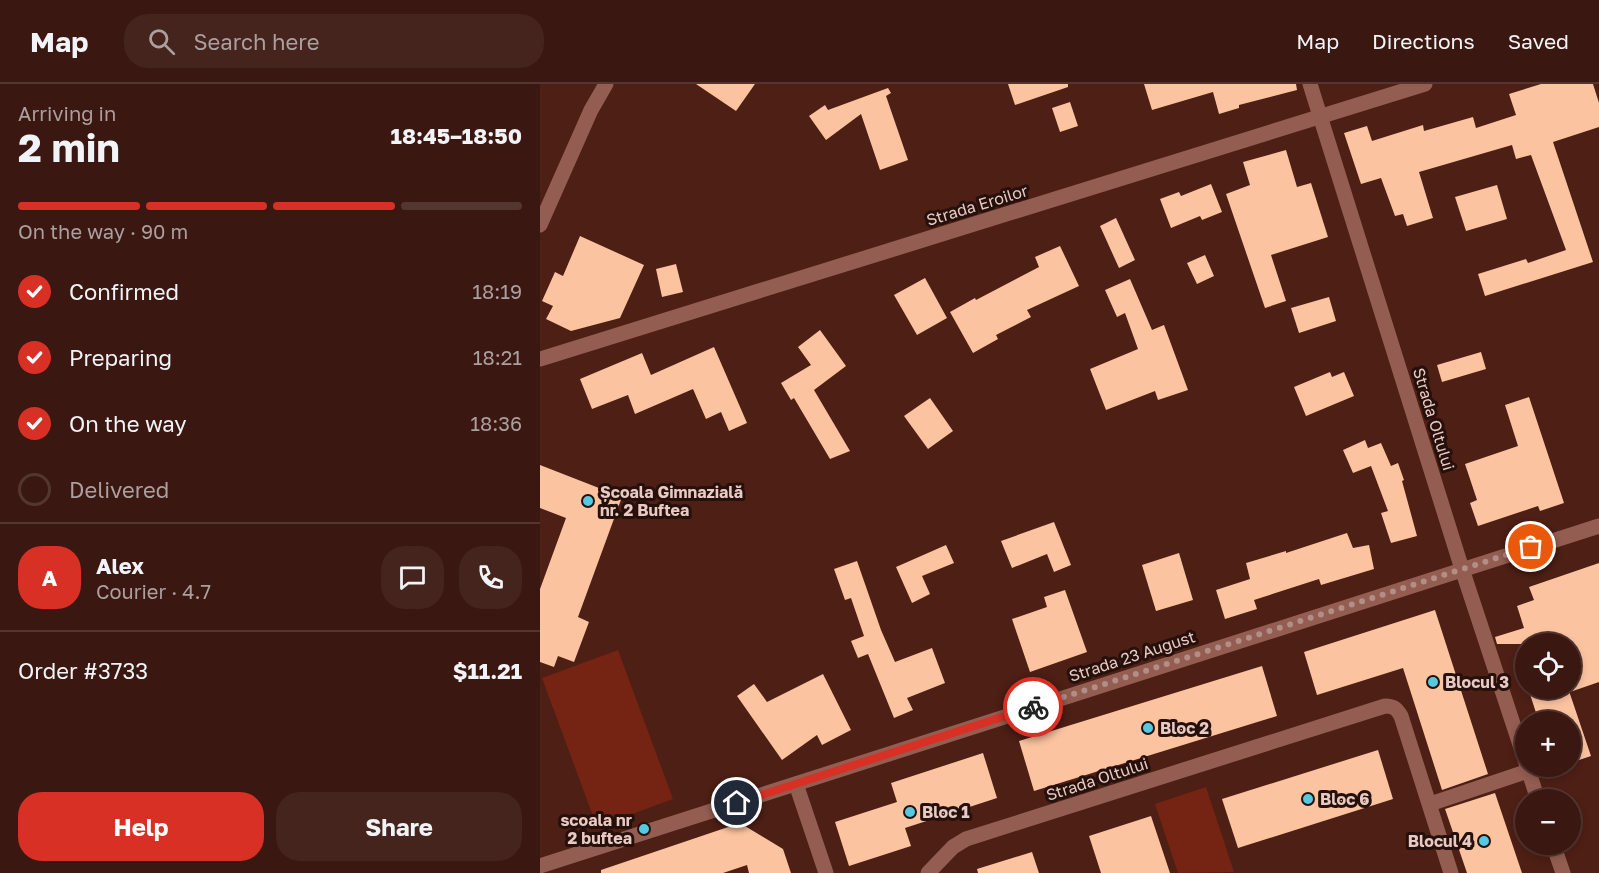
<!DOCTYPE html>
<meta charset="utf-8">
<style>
body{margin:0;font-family:"Golos Text",sans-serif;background:#45241e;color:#f1f3f6;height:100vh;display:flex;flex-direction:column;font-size:22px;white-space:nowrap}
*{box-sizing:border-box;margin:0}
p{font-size:20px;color:#ab9f9f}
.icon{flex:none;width:33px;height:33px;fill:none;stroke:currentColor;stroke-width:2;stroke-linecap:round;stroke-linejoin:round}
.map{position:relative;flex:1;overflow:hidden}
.side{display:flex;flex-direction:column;background:#3a1710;width:540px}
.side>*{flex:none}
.controls{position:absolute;left:975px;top:549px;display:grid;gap:12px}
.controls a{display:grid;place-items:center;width:66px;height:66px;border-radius:50%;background:#3a1710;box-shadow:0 3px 9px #0003,0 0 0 2px #543630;font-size:30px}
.pin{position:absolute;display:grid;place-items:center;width:51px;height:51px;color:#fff;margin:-26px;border:3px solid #fff;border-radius:50%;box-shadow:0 2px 6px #0007}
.courier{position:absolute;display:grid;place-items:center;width:60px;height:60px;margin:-30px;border:4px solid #d93025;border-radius:50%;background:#fff;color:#222;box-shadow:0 2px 8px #0007}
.head em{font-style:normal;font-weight:700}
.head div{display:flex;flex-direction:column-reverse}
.head{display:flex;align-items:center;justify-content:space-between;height:102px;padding:0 18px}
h1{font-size:39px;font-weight:700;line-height:45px}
.bar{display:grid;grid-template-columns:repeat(4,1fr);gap:9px 6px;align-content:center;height:72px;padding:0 18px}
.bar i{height:8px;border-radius:4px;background:#543630}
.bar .current{background:#d93025}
.bar p{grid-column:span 4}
.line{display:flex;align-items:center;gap:15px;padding:0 18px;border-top:2px solid #543630}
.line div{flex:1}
.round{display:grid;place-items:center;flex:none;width:63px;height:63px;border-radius:24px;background:#45241e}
ol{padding:0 18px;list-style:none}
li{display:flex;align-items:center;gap:18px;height:66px}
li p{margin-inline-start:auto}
li .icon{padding:6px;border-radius:50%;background:#d93025;color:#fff;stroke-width:4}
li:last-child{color:#ab9f9f}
li i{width:33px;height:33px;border:3px solid #543630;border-radius:50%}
.action{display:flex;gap:12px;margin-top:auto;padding:12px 18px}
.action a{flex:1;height:69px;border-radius:24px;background:#d93025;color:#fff;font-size:24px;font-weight:700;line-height:69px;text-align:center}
.action a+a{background:#45241e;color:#f1f3f6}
header{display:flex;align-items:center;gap:36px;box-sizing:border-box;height:84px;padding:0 30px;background:#3a1710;border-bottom:2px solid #543630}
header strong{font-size:28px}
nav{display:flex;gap:33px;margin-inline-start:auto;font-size:21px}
.search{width:420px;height:54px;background:#45241e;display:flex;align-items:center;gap:15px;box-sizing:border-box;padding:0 21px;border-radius:24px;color:#ab9f9f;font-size:22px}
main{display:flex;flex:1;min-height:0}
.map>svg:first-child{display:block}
</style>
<header>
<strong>Map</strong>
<div class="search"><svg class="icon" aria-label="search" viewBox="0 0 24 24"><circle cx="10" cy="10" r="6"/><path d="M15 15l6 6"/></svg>Search here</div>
<nav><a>Map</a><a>Directions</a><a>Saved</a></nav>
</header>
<main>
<section class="side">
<div class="head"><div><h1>2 min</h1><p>Arriving in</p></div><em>18:45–18:50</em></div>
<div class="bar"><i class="current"></i><i class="current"></i><i class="current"></i><i></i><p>On the way · 90 m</p></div>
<ol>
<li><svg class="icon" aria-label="check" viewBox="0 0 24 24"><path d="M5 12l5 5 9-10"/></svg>Confirmed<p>18:19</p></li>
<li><svg class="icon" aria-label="check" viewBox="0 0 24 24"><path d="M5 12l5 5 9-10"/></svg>Preparing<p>18:21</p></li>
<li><svg class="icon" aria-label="check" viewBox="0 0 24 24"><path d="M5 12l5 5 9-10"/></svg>On the way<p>18:36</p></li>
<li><i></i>Delivered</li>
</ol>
<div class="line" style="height:108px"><b class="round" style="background:#d93025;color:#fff">A</b><div><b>Alex</b><p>Courier · 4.7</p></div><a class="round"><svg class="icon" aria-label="chat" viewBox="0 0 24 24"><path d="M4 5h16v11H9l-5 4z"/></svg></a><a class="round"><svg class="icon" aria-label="phone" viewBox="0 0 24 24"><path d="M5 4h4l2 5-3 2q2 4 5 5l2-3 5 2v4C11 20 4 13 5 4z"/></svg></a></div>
<div class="line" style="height:78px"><div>Order #3733</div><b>$11.21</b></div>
<div class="action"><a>Help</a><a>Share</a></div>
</section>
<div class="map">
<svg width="1059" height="789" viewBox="0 0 1059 789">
<rect width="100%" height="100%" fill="#4d1f15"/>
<g fill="#752312">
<polygon points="78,566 133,715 57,743 2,594"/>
<polygon points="666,703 694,788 638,789 615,720"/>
</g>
<g fill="#fbc3a0">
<polygon points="156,0 215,0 196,27"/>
<polygon points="468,0 528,0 528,3 475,21"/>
<polygon points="604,0 756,0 757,6 699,21 699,24 679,30 673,8 612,26"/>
<polygon points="1001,0 1053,0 1059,19 1059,43 1013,58 1053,178 945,212 938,190 986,175 988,179 1026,166 991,71 976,75 972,61 879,88 893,134 867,142 863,130 855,132 841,94 821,100 804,49 827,42 832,57 883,41 884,47 933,33 936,44 976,31 969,10"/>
<polygon points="348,4 351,9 346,12 368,76 340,86 321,30 286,56 269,32 285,21 288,26"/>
<polygon points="530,18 538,42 520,48 512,24"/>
<polygon points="746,66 757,103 771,99 788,153 731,171 746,217 725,224 686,110 710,101 703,78"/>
<polygon points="671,100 682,128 662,136 660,132 631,144 620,115 639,108 641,112"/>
<polygon points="957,101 967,135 926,147 915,113"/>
<polygon points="576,134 595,176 579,184 560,142"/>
<polygon points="40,152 104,181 80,234 31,247 6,235 13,222 2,217 15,188 23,192"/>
<polygon points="520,162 539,202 487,226 491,233 456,251 458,255 433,269 410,228 435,214 436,216 499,183 495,173"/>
<polygon points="665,171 674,192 657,200 647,179"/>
<polygon points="136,180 143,208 122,213 116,185"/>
<polygon points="385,194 407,234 377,251 354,211"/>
<polygon points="590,195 612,246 624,241 648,306 618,316 615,307 566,326 550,285 598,265 585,229 577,233 565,206"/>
<polygon points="789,213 796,237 759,249 751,224"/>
<polygon points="280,246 306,282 274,306 310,367 290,375 254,314 251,316 241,299 271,281 258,263"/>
<polygon points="174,263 207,339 189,347 181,328 166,335 153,305 95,330 88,311 52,325 40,295 102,269 111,291"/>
<polygon points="941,268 946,285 902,298 897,281"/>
<polygon points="790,288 792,293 804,288 814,312 766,332 754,303"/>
<polygon points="989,313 1024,419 1000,427 998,422 938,442 930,419 937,416 925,380 978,362 965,321"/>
<polygon points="390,314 413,347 388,365 364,332"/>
<polygon points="825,356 828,364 841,359 851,382 858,379 864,396 862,397 877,452 851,459 841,429 848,427 831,382 813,389 803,366"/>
<polygon points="0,381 82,413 38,533 49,538 34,578 18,572 14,583 0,578 0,505 26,434 0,424"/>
<polygon points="514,438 531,481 514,488 507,470 472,484 461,457"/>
<polygon points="807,449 813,464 829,461 834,485 781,501 779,495 714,516 717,525 685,535 676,506 710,495 706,479 746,467 746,469"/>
<polygon points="406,461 414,479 382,492 390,510 372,519 356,483"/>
<polygon points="639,469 653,516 616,527 602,481"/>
<polygon points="317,477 341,546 355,578 392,564 405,599 367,614 373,626 354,634 328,570 318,574 311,557 324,552 311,514 305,516 294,485"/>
<polygon points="1059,479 1059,598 1030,608 1030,560 957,560 955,553 984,544 977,522 994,516 989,503"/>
<polygon points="525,506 547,568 490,588 472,535 507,523 504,513"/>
<polygon points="895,526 948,690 902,706 863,584 777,611 764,568"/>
<polygon points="722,582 737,632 494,707 479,657"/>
<polygon points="283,590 311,646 282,661 277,651 242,676 197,612 214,600 227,618"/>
<polygon points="988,604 1028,604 1051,672 1030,679 1030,638 999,638"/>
<polygon points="838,666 853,715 698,764 682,715"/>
<polygon points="443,669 457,714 365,744 371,762 309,782 295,738 357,718 351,699"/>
<polygon points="955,709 982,789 927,789 905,725"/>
<polygon points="611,732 630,789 561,789 549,752"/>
<polygon points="200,739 243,765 251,789 209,789 207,781 183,789 61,789 61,786"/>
<polygon points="492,768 499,789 438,789 437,785"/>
</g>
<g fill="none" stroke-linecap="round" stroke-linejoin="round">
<g stroke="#935d51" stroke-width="15">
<polyline points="770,0 922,485 986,679"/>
<polyline points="0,141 51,26 66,0"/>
<polyline points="0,275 885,0"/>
<polyline points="987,682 998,716"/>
<polyline points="256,700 286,789"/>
<polyline points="890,720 988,687"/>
<polyline points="1013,760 1023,789"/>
<polyline points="0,782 1059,442"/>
<path d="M388 789 413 763 426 755 845 622C854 622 857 625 861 632L911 789"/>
</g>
</g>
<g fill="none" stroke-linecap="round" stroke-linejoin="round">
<polyline stroke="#b28e86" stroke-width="6" stroke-dasharray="0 10.8" points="493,623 991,463"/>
<polyline stroke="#d93025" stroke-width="8" points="197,719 493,623"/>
</g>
<g fill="#56c9e1" stroke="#25100c" stroke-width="2">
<circle cx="48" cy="417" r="6"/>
<circle cx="893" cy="598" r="6"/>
<circle cx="608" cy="644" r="6"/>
<circle cx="768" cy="715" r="6"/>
<circle cx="370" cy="728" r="6"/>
<circle cx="104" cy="745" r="6"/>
<circle cx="944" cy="757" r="6"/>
</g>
<g text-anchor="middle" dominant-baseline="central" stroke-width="6" stroke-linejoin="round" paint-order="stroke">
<g font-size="16" fill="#e9cac3" stroke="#25100c">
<text transform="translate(437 121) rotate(-17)">Strada Eroilor</text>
<text transform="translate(894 335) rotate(73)">Strada Oltului</text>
<text transform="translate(592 572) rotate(-18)">Strada 23 August</text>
<text transform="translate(557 695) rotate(-18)">Strada Oltului</text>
</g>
<g font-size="16" font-weight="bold" fill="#e9cac3" stroke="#25100c" text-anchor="start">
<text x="60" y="408">Școala Gimnazială<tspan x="60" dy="18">nr. 2 Buftea</tspan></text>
<text x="905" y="598">Blocul 3</text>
<text x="620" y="644">Bloc 2</text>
<text x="780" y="715">Bloc 6</text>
<text x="382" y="728">Bloc 1</text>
<text x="92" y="736" text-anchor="end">scoala nr<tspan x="92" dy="18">2 buftea</tspan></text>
<text x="932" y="757" text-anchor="end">Blocul 4</text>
</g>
</g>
</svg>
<div class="controls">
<a><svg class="icon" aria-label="locate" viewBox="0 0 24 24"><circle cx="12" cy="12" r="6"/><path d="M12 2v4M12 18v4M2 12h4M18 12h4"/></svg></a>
<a>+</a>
<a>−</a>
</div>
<div class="pin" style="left:991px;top:463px;background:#ea580c"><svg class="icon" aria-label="bag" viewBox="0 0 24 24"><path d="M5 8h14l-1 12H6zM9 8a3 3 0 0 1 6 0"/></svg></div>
<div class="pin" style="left:197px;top:719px;background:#1f2937"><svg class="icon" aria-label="home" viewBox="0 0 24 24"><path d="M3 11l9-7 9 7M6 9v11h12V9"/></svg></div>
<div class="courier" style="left:493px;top:623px"><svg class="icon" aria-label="bike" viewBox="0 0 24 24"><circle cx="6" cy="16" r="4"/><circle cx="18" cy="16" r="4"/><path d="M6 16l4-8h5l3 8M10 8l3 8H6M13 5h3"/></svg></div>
</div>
</main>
